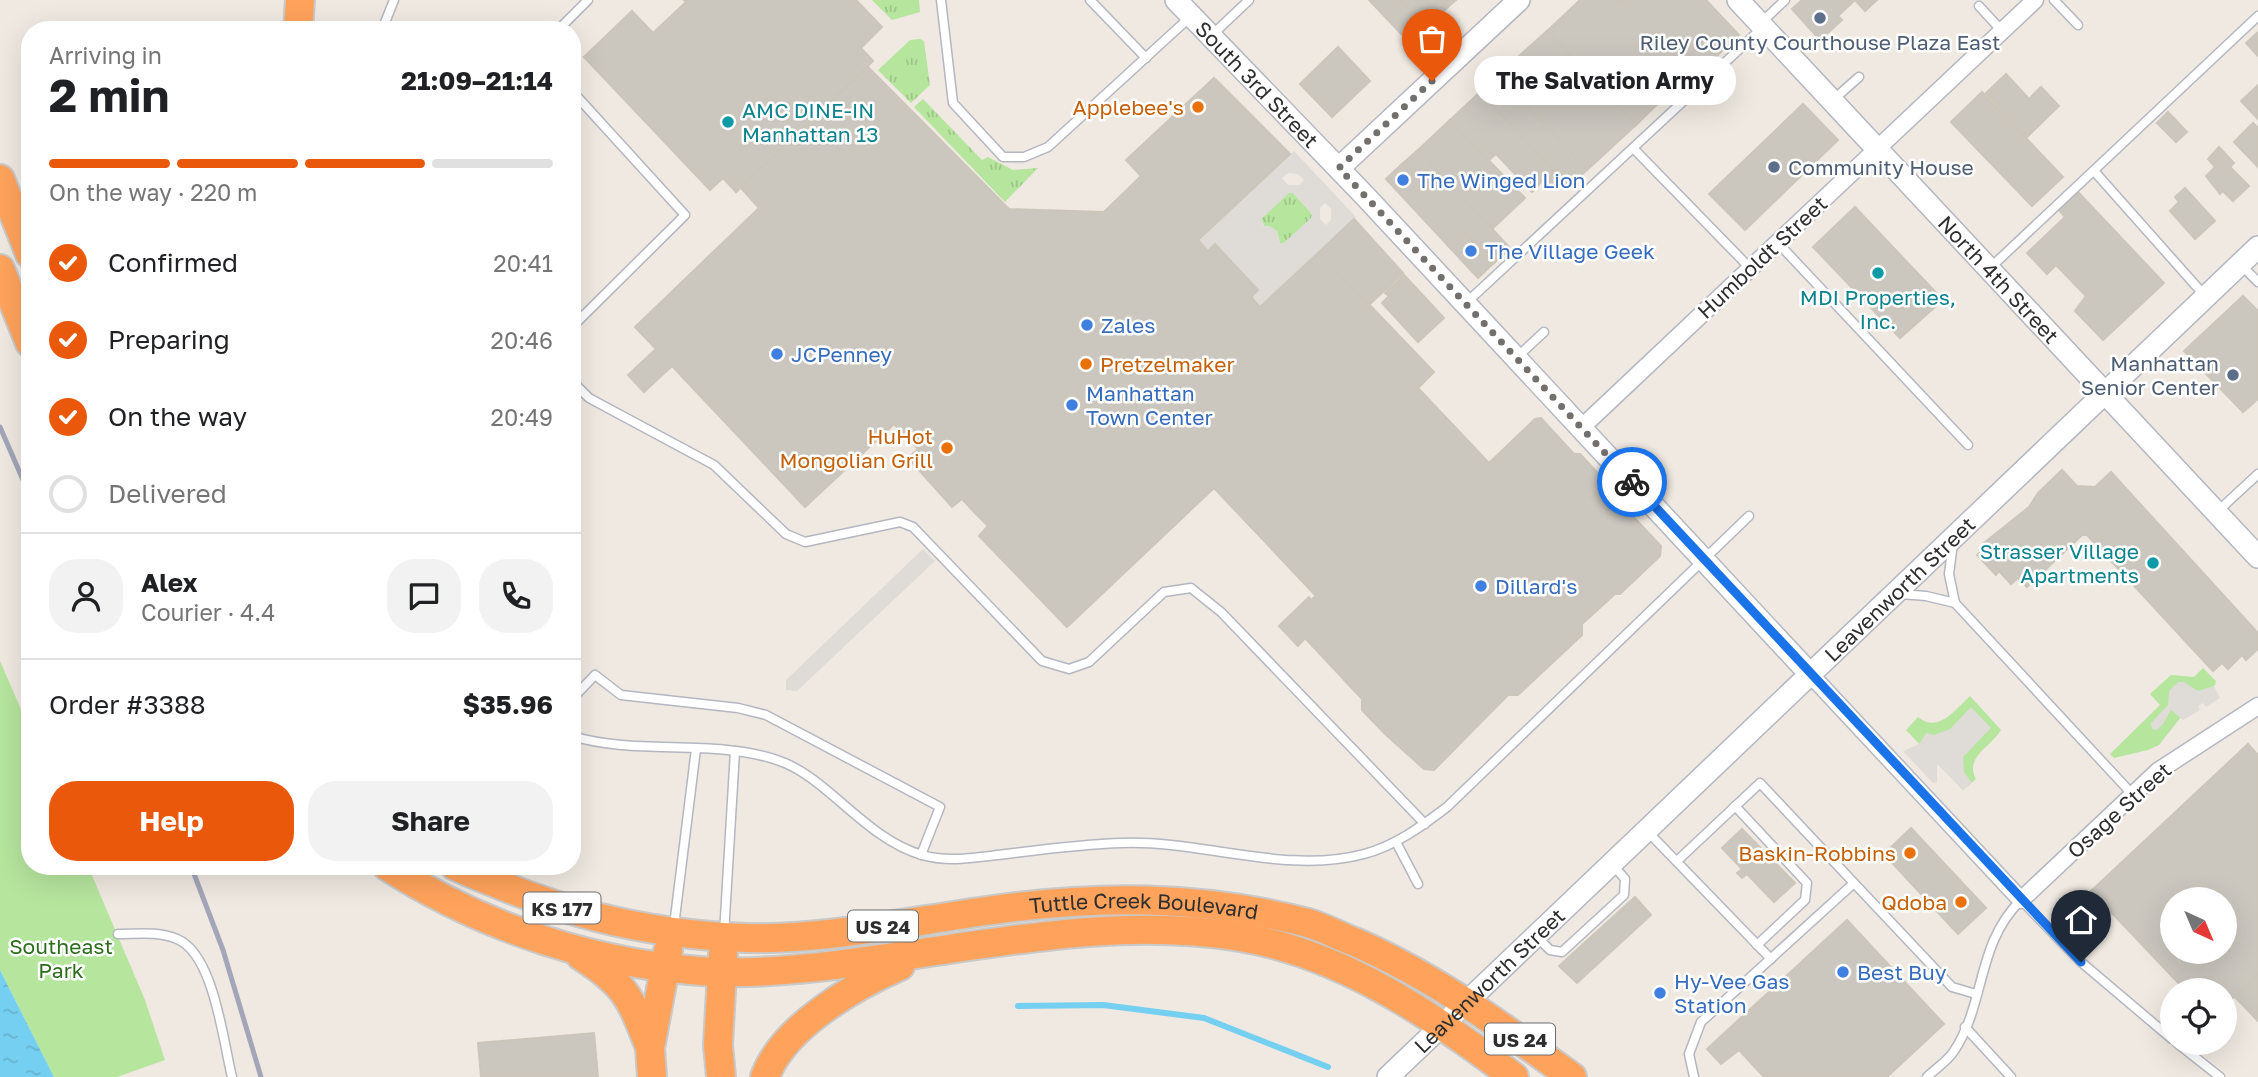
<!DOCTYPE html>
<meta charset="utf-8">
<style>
body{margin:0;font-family:"Golos Text",sans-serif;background:#f2f2f2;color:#202124;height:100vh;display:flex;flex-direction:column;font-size:26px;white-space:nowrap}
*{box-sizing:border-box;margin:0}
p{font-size:23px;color:#757577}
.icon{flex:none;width:38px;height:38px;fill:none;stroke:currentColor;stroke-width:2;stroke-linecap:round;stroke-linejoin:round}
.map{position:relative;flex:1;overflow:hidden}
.drawer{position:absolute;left:21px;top:21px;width:560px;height:854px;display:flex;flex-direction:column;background:#fff;border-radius:28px;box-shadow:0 7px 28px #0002}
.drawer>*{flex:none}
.needle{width:46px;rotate:136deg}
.tools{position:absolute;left:2160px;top:887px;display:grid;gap:14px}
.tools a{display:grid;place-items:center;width:77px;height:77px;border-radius:50%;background:#fff;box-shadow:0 7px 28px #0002;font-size:35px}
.pin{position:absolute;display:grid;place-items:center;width:60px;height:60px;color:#fff;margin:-72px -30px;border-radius:50% 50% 50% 0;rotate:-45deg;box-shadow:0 0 7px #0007}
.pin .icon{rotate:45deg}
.courier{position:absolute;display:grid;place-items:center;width:70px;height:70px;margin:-35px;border:5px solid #1a73e8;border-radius:50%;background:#fff;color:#222;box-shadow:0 2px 9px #0007}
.bubble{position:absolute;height:49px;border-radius:24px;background:#fff;box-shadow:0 7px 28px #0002;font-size:23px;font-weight:700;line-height:49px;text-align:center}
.summary em{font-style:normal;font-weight:700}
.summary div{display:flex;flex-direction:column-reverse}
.summary{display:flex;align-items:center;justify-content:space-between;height:119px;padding:0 28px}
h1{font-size:46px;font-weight:700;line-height:52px}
.bar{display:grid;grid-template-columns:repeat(4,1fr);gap:10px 7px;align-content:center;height:84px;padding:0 28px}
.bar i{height:9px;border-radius:5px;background:#e0e0e0}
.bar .selected{background:#ea580c}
.bar p{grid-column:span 4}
.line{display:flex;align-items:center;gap:18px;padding:0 28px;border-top:2px solid #e0e0e0}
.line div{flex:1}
.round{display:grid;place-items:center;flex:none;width:74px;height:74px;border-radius:28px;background:#f2f2f2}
ol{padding:0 28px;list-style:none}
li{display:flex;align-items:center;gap:21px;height:77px}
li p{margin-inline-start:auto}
li .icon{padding:7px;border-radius:50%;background:#ea580c;color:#fff;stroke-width:4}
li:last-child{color:#757577}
li i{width:38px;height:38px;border:4px solid #e0e0e0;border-radius:50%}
.cta{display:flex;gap:14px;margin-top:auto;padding:14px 28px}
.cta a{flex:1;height:80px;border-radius:28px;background:#ea580c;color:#fff;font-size:28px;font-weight:700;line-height:80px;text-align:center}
.cta a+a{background:#f2f2f2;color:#202124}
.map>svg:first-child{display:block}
</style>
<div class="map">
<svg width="2258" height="1077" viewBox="0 0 2258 1077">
<defs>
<pattern id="grass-tufts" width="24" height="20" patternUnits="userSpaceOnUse" patternTransform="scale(1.75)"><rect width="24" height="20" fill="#b6e59e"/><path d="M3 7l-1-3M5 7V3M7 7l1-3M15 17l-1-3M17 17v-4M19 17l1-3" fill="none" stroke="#9dc588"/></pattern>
<pattern id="water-ripples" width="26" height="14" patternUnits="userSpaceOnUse" patternTransform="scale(1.75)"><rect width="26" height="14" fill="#75cff0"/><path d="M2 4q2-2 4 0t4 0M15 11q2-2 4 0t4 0" fill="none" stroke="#66b2ce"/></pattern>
</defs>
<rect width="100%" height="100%" fill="#efe9e1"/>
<g fill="url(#grass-tufts)">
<polygon points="872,0 919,0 920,12 892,20"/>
<polygon points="920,39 924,41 930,85 911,103 878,70 910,40"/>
<polygon points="923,99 982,160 988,157 1013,170 1038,168 1005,202 914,107"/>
<polygon points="1288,193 1293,193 1312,214 1312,218 1284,243 1280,244 1277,231 1264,226 1261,219"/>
</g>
<g fill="#b6e59e">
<polygon points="0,661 30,730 30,866 88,866 145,1000 165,1060 117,1077 54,1077 0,970"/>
<polygon points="2203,668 2216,681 2215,685 2196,698 2159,745 2148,750 2114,758 2110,754 2160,705 2150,694 2171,675 2194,677"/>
<path d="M1970 696 2001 730C1991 747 1964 757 1976 779L1963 790 1906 730 1918 717C1938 734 1956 709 1970 696Z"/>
</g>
<g fill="#dfdcd8" fill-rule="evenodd">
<path d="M1294 151 1356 217 1260 307 1251 297 1258 289 1215 244 1208 251 1198 240ZM1288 173 1298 174 1304 180 1299 185H1288L1282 178ZM1289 193H1293L1312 214 1311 218 1284 243 1280 244 1277 231 1270 226H1263L1261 219ZM1325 203 1331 209V220L1326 225 1320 219V208Z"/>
<polygon points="923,549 935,561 797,691 786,690 786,680"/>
<polygon points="2178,682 2184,682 2198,691 2214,686 2220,698 2206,707 2203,703 2198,706 2200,710 2183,720 2171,710 2163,724 2157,730 2152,729 2151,723 2168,705 2169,691"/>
<polygon points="1971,707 1991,728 1963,757 1964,772 1972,783 1963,790 1937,764 1937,782 1933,783 1903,751 1919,744 1926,733 1934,735 1950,729"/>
</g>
<polygon fill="url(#water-ripples)" points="0,970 54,1077 0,1077"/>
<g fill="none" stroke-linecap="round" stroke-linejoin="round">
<polyline stroke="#75cff0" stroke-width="6" points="1018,1006 1103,1005 1204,1018 1328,1067"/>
</g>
<g fill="#cbc7bf" stroke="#cbc5ba" stroke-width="2" fill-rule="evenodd">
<polygon points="684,0 856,0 882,27 861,48 873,61 736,192 723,178 710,190 584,57 632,11 653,33 686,2"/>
<polygon points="1369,0 1401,0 1427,27 1410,43"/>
<polygon points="1401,0 1441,0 1448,7 1427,27"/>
<polygon points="1441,0 1456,0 1448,7"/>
<polygon points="1580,0 1623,0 1690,72 1636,125 1547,31"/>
<polygon points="1623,0 1706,0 1739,35 1702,70 1697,65 1690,72"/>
<polygon points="1802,0 1855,0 1838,16 1842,20 1820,40 1792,9"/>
<polygon points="1855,0 1877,0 1865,11"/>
<polygon points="1547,31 1636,125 1587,170 1498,75"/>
<polygon points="2258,32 2258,56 2246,43"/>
<polygon points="1338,47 1370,81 1332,117 1300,84"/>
<polygon points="868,67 1009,209 1104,212 1141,176 1126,160 1214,78 1290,154 1198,240 1208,251 1215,244 1258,290 1251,297 1260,307 1319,252 1434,372 1418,388 1489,463 1535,419 1541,418 1574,454 1580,454 1628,505 1628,511 1661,546 1660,556 1620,594 1615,594 1582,624 1582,635 1518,695 1508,695 1434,770 1424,769 1385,734 1362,710 1362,699 1305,638 1298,646 1279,626 1309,597 1311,600 1316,596 1214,488 1067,627 979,536 988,526 975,513 962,499 952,507 908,458 918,449 894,424 805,507 672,366 644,392 628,375 656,349 635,327 759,208 741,188"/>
<polygon points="2006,74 2029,99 2041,87 2059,106 2027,137 1986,93"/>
<polygon points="1498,75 1587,170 1569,186 1480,92"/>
<polygon points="2258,85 2258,119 2241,101"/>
<polygon points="1480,92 1562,179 1551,189 1543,180 1532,192 1496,154 1489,160 1450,120"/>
<polygon points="1982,92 2063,177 2032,206 1951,122"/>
<polygon points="1803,104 1838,140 1745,230 1709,194"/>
<polygon points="2168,112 2187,132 2176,142 2157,123"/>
<polygon points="1450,120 1525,198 1492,229 1418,150"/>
<polygon points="2253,123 2258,128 2258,167 2234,142"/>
<polygon points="2219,147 2234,163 2230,167 2249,186 2233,201 2223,191 2220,194 2206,176 2215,167 2208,159"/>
<polygon points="1418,150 1510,248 1494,263 1402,164"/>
<polygon points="1402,164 1494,263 1478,278 1386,179"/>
<polygon points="2185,188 2215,221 2195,239 2170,211 2179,202 2175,197"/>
<polygon points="2078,192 2164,283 2103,340 2075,311 2086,296 2056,265 2047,274 2027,253 2065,217 2059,210"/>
<polygon points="1855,207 1943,300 1900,338 1813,247"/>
<polygon points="1354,219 1403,273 1369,305 1319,252"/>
<polygon points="1404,275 1444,318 1418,342 1382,303 1389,296 1385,293"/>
<polygon points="2243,296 2258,311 2258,399 2243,412 2184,351"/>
<polygon points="2062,470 2077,486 2095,487 2111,472 2258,633 2258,649 2246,660 2242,655 2228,669 2222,663 2213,671 2087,535 2082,535 2027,587 2018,578 2011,584 1999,571 1996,575 1977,555 1984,549 1984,543 2029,507 2038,493"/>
<path d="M2248 744 2258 755V975L2224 1006V990H2185L2091 891ZM2172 900H2224V952H2172Z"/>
<polygon points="1911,828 1986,908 1958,934 1884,854"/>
<polygon points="1742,829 1795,883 1774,902 1747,874 1742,878 1737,873 1742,869 1722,848"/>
<polygon points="1635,897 1651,915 1577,983 1559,966"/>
<polygon points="1847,920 1944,1024 1887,1077 1764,1077 1739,1050 1721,1064 1707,1049"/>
<polygon points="2258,975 2258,1021 2235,997"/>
<polygon points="594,1033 598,1077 481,1077 478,1043"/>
</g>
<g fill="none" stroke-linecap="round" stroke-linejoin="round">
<defs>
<g id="lane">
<polyline points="941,0 953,103 1003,157 1024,157 1048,147 1189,18"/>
<polyline points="1090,0 1146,58"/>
<polyline points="2054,0 2078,25"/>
<polyline points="1979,6 2002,31"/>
<polyline points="1762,22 1785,0"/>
<polyline points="382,30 394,0"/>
<polyline points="558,30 588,0"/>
<polyline points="1211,36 1249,0"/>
<polyline points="572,91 685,215 572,327"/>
<polyline points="1834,99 1859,77"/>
<polyline points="1633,148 1750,268"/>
<polyline points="2094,171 2205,296"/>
<polyline points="1778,243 1968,445"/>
<polyline points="2242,266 2258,282"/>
<polyline points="1990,268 2258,16"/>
<polyline points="1466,303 1761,29"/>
<polyline points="1516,358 1544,332"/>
<polyline points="572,381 589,398 714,465 786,534 805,542 900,522 913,527 1042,661 1069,669 1089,662 1164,592 1191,588 1221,612 1425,824"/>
<polyline points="2218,511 2258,474"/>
<polyline points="1953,543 1949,574 1955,603 2133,795"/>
<polyline points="1900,594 1926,596 1955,603"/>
<polyline points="572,699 595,675 621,695 738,708 766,715 940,807 921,855"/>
<path d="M572 736C638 756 711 738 777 760 827 776 864 838 922 855 949 863 979 857 1006 854 1045 849 1084 844 1122 843 1202 840 1286 875 1364 854 1395 846 1422 826 1447 807L1749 516"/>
<polyline points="1735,806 1807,883 1805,900 1757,945"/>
<polyline points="1648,832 1771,959"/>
<polyline points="1396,842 1418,884"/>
<polyline points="1677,861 1760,783 1854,883"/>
<polyline points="674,926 696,749"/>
<path d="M118 934C138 934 158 931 177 939 214 954 223 1041 232 1077"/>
<polyline points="724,934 735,751"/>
<polyline points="1537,937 1550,950 1562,952 1624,895 1625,879 1613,865"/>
<polyline points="1965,1027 2011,1077"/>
<polyline points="2177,1043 2220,1077"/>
<polyline points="1694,1077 1689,1054 1701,1022 1854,883 1952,987 1976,994"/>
<path d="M1927 1077C1935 1069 1948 1061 1954 1051 1986 1003 1976 944 2021 900L2081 962 2172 1039"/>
</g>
<g id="street">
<polyline points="1581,428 2035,0"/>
<polyline points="1810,674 2021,900 2158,771 2258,706"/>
</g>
<g id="secondary">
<path id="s1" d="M1176 0 1366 197 1810 674"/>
<path id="s2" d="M1738 0 2258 557"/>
<polyline points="1339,168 1519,0"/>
<path id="s3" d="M1388 1077 2258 247"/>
</g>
<g id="highway">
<polyline points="298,30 300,0"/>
<polyline points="0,179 30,254"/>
<polyline points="0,269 30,343"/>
<path d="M387 866C484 929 603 967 718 972 765 974 832 966 879 959 1000 943 1118 917 1240 937 1343 954 1433 1016 1514 1077"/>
<path id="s4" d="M455 866C554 910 637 934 746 938 825 940 907 922 986 911 1095 895 1201 895 1308 923 1325 928 1341 937 1357 943 1435 977 1504 1028 1572 1077"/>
<path d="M581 956C626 985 630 997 649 1045"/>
<polyline points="652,1077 650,1048 668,951"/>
<polyline points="721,1077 718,1045 723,954"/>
<path d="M765 1077C783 1027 854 986 900 966"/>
</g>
</defs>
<use href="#lane" stroke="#b4b7c1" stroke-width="11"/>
<use href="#street" stroke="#b4b7c1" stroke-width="19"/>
<use href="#secondary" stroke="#b4b7c1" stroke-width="24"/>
<use href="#highway" stroke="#c9c9c9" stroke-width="32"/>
<use href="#lane" stroke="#fff" stroke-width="8"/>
<use href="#street" stroke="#fff" stroke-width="16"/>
<use href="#secondary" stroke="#fff" stroke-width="21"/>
<use href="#highway" stroke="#ffa35c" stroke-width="28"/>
<g stroke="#a3a6b8" stroke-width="5">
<polyline points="0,427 30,496"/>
<polyline points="191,866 223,950 261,1077"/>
</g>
</g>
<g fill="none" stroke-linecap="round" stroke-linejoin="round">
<polyline stroke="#726f6d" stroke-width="7" stroke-dasharray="0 12.6" points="1432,81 1339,168 1632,482"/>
<polyline stroke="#1a73e8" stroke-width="9" points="1632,482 2081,962"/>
</g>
<g fill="#5c6f8a" stroke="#fff" stroke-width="2.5">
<circle cx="1820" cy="18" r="7"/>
<circle cx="1774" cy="167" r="7"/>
<circle cx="2233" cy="375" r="7"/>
</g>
<g fill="#e8710a" stroke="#fff" stroke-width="2.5">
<circle cx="1198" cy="107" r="7"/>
<circle cx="1086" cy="364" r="7"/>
<circle cx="947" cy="448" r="7"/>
<circle cx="1910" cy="853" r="7"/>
<circle cx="1961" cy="902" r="7"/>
</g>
<g fill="#0f9aa8" stroke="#fff" stroke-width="2.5">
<circle cx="728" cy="122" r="7"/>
<circle cx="1878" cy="273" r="7"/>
<circle cx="2153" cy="563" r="7"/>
</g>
<g fill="#3f7fe0" stroke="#fff" stroke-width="2.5">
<circle cx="1403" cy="180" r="7"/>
<circle cx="1471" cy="251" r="7"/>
<circle cx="1087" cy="325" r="7"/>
<circle cx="777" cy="354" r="7"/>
<circle cx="1072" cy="405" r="7"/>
<circle cx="1481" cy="586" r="7"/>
<circle cx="1843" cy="972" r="7"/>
<circle cx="1660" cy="993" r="7"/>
</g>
<g text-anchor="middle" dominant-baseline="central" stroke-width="5" stroke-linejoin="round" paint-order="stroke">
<g fill="#fff" stroke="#6d6d6d" stroke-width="2">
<rect x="523.5" y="892.5" width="77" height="31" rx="5"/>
<rect x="848" y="910.5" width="70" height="31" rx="5"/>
<rect x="1485" y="1023.5" width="70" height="31" rx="5"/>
</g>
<g font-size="19" font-weight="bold" fill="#2e2e2e">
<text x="562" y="908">KS 177</text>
<text x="883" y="926">US 24</text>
<text x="1520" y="1039">US 24</text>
</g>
<g font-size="21" fill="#4e5e75" stroke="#fff">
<text x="1820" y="42">Riley County Courthouse Plaza East</text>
<text x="1788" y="167" text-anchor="start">Community House</text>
<text x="2219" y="363" text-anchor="end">Manhattan<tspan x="2219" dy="24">Senior Center</tspan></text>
</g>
<g font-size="21" fill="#2e2e2e" stroke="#fff">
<text stroke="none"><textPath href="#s1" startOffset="117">South 3rd Street</textPath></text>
<text transform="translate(1762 257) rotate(-43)">Humboldt Street</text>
<text stroke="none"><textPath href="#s2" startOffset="382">North 4th Street</textPath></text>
<text stroke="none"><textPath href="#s3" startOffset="707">Leavenworth Street</textPath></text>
<text transform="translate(2119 810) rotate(-42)">Osage Street</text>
<text stroke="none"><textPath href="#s4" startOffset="702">Tuttle Creek Boulevard</textPath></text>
<text stroke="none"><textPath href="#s3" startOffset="140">Leavenworth Street</textPath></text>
</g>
<g font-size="21" fill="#c56008" stroke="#fff" text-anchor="end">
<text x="1184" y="107">Applebee's</text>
<text x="1100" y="364" text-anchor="start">Pretzelmaker</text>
<text x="933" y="436">HuHot<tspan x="933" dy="24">Mongolian Grill</tspan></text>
<text x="1896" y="853">Baskin-Robbins</text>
<text x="1947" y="902">Qdoba</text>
</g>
<g font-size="21" fill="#0d838f" stroke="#fff" text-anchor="start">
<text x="742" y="110">AMC DINE-IN<tspan x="742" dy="24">Manhattan 13</tspan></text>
<text x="1878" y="297" text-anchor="middle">MDI Properties,<tspan x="1878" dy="24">Inc.</tspan></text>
<text x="2139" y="551" text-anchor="end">Strasser Village<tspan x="2139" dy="24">Apartments</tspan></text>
</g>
<g font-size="21" fill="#366cbe" stroke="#fff" text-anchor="start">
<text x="1417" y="180">The Winged Lion</text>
<text x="1485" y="251">The Village Geek</text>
<text x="1101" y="325">Zales</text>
<text x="791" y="354">JCPenney</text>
<text x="1086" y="393">Manhattan<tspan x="1086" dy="24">Town Center</tspan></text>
<text x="1495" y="586">Dillard's</text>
<text x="1857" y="972">Best Buy</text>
<text x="1674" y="981">Hy-Vee Gas<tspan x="1674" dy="24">Station</tspan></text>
</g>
<g font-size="21" fill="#2c6e1b" stroke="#fff">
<text x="61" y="946">Southeast<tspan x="61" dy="24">Park</tspan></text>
</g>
</g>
</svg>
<div class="tools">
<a><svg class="needle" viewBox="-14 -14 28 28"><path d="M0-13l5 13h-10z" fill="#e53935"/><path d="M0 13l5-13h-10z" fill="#757577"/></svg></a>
<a><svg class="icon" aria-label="locate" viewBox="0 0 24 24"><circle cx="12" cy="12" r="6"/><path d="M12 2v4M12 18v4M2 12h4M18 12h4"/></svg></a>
</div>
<div class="pin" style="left:1432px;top:81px;background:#ea580c"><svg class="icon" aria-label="bag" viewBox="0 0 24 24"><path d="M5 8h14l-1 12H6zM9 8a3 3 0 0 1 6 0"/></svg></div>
<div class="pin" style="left:2081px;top:962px;background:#1f2937"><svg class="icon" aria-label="home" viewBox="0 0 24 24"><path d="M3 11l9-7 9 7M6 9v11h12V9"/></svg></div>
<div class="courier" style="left:1632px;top:482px"><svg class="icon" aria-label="bike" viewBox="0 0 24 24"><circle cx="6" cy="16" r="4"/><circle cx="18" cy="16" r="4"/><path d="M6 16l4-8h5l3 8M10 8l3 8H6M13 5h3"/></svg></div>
<div class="bubble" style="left:1474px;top:56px;width:262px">The Salvation Army</div>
<section class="drawer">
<div class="summary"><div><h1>2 min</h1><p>Arriving in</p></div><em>21:09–21:14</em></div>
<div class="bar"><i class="selected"></i><i class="selected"></i><i class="selected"></i><i></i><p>On the way · 220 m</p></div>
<ol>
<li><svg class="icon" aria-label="check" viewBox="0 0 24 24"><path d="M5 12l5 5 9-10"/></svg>Confirmed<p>20:41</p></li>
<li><svg class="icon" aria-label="check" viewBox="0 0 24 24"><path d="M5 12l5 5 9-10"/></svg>Preparing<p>20:46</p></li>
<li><svg class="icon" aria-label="check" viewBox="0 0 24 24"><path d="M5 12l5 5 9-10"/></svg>On the way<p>20:49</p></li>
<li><i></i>Delivered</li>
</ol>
<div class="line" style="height:126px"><a class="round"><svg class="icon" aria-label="person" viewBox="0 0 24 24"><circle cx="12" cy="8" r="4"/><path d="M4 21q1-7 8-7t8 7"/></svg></a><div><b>Alex</b><p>Courier · 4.4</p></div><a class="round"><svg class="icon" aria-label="chat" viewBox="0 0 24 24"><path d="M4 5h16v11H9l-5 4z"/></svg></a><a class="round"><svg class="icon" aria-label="phone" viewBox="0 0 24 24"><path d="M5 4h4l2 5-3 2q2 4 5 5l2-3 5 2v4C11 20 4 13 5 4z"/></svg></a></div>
<div class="line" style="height:91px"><div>Order #3388</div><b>$35.96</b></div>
<div class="cta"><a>Help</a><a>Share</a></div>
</section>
</div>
